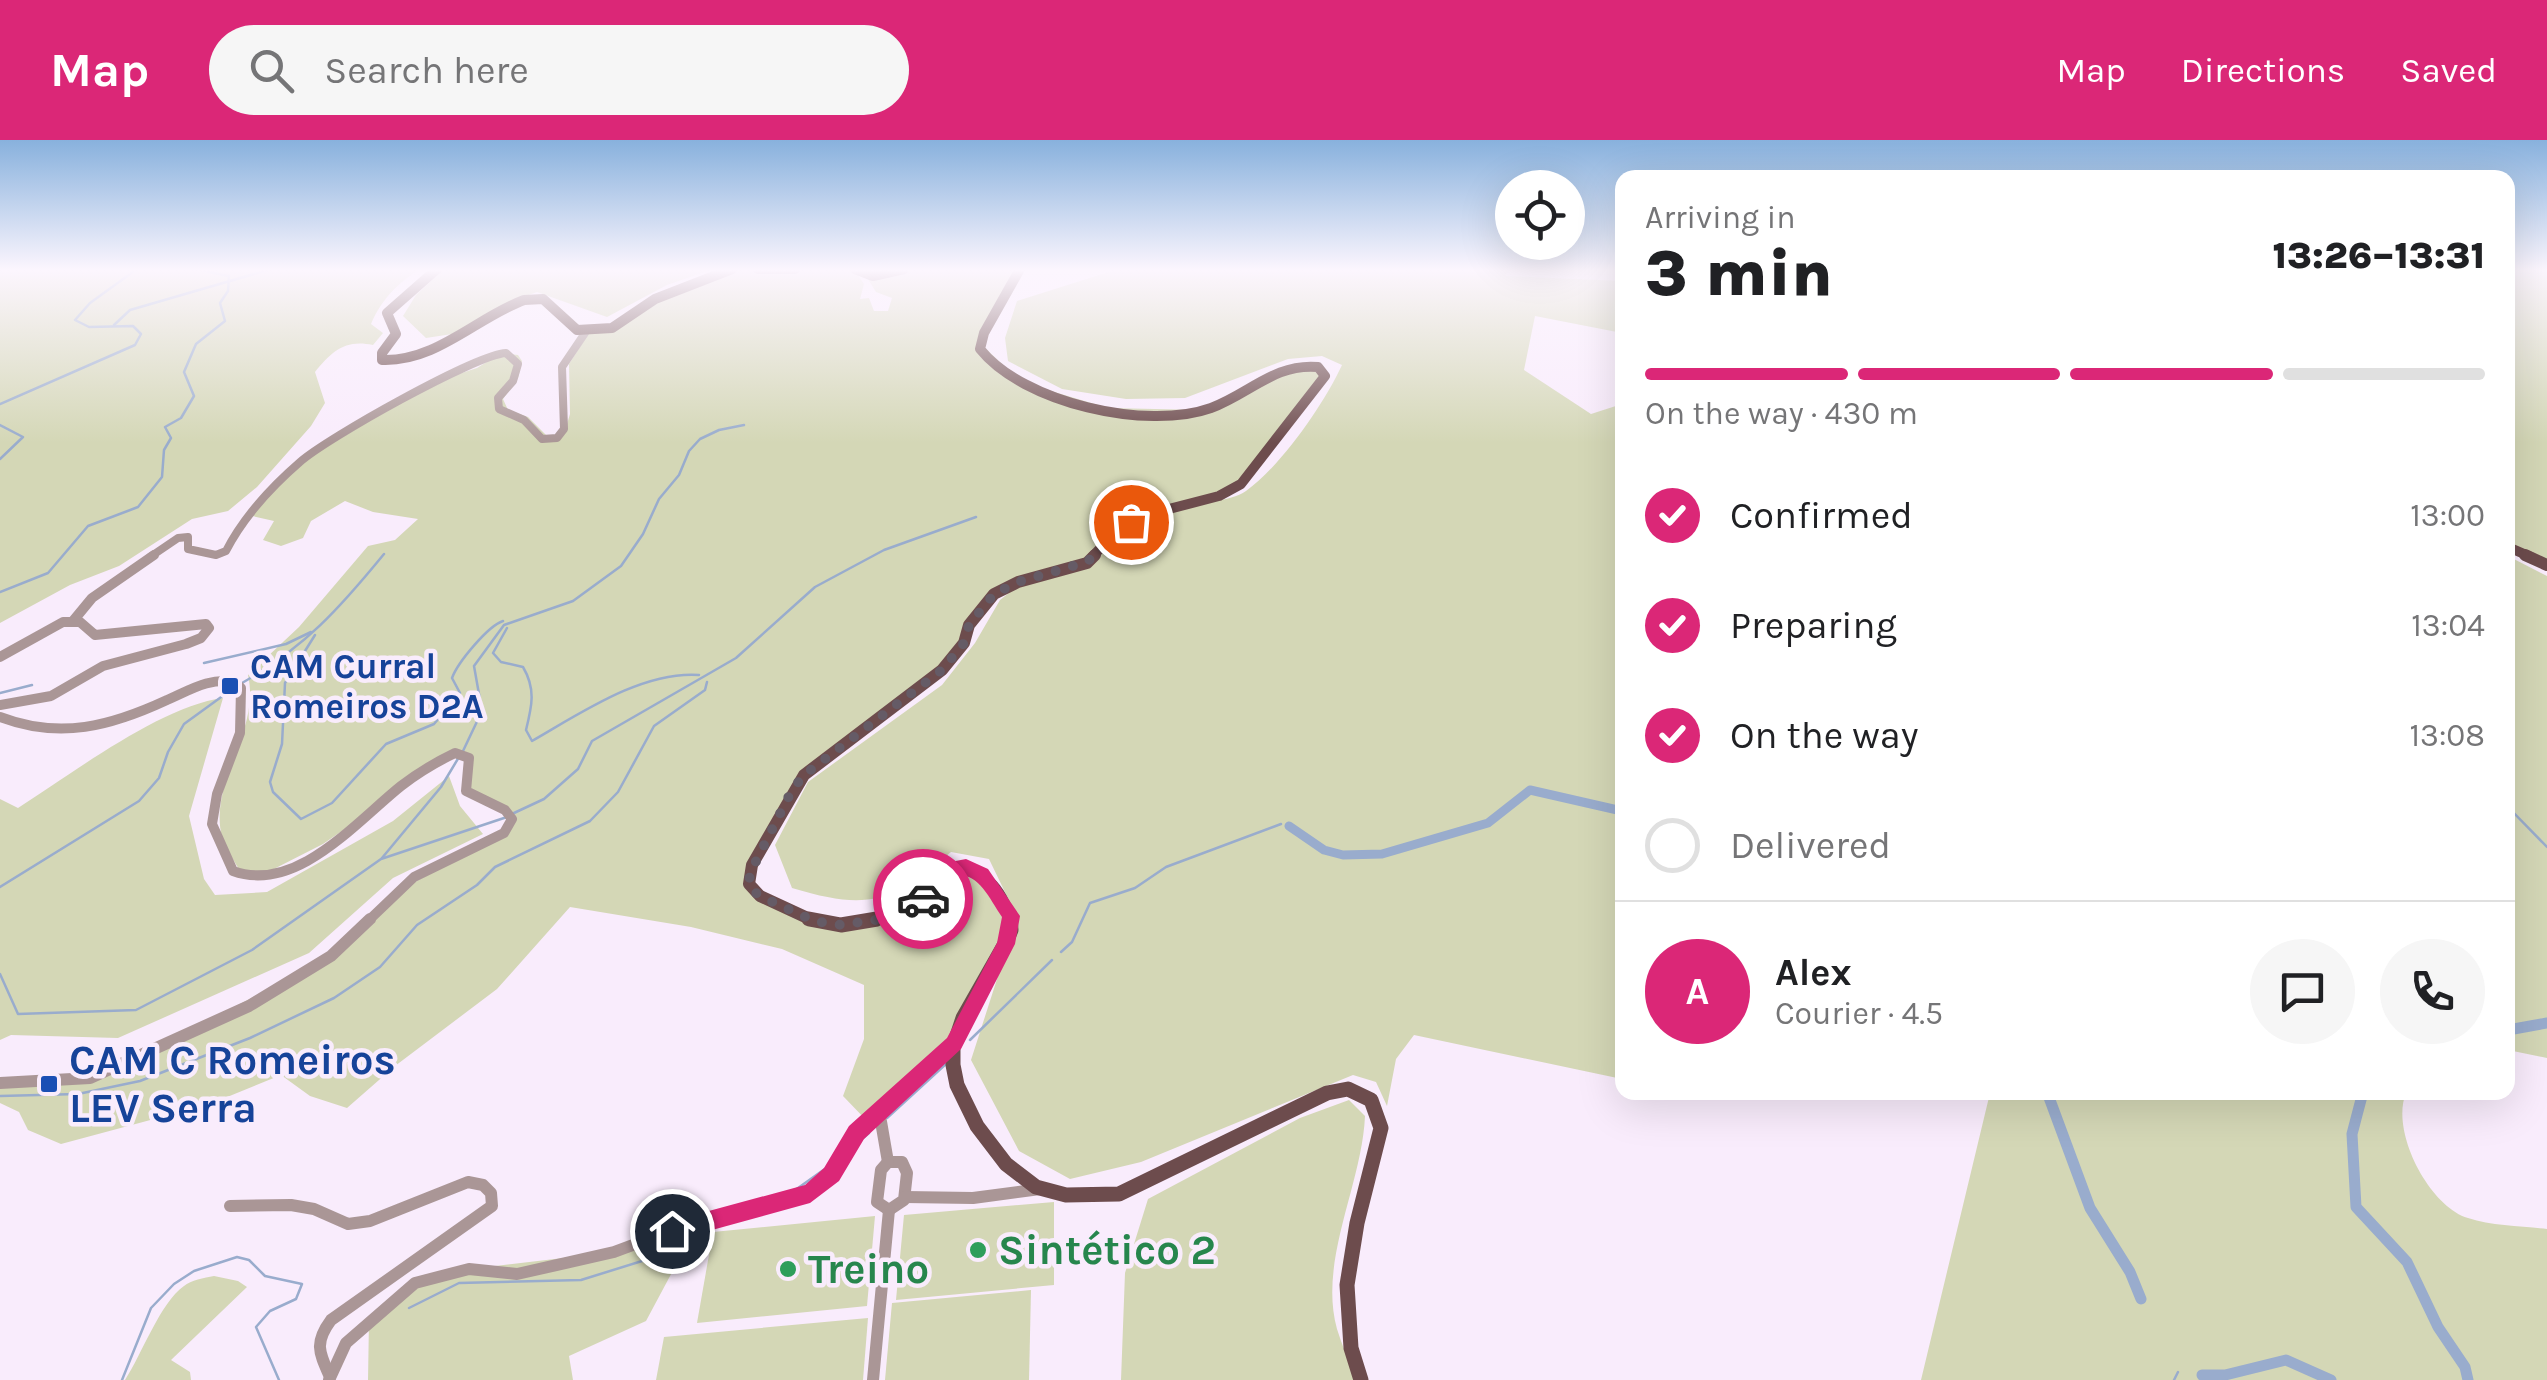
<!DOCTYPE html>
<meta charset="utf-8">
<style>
body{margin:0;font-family:Karla,sans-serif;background:#f6f6f6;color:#202124;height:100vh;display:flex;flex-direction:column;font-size:38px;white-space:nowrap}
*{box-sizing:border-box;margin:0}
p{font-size:32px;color:#757577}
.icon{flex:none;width:55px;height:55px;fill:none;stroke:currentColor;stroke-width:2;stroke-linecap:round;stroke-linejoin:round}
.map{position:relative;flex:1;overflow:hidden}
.panel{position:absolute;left:1615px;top:30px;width:900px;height:930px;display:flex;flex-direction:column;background:#fff;border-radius:20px;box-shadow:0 10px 40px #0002}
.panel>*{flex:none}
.fabs{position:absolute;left:1495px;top:30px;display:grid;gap:20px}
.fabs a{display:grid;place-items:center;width:90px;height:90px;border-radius:50%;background:#fff;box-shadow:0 10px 40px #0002;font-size:50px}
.pin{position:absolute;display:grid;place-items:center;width:85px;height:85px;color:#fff;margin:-42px;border:5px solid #fff;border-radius:50%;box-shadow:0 2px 10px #0007}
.courier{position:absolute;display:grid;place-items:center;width:100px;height:100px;margin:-50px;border:8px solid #db2777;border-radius:50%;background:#fff;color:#222;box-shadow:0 2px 12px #0007}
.headline em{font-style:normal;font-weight:800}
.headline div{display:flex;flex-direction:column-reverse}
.headline{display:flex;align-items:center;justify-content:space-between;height:170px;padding:0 30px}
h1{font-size:65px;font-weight:800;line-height:75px}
.bar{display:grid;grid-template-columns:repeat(4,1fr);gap:15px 10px;align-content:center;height:120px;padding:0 30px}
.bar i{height:12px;border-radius:8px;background:#e0e0e0}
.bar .current{background:#db2777}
.bar p{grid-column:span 4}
.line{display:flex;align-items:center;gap:25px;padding:0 30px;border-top:2px solid #e0e0e0}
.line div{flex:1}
.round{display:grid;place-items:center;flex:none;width:105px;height:105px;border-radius:52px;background:#f6f6f6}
ol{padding:0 30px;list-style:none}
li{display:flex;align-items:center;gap:30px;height:110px}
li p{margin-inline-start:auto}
li .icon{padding:10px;border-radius:50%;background:#db2777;color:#fff;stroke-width:4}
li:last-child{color:#757577}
li i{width:55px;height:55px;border:5px solid #e0e0e0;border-radius:50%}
header{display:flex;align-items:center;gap:60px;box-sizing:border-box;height:140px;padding:0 50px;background:#db2777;color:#fff}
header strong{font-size:48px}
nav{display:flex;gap:55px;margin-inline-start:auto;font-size:35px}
.search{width:700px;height:90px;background:#f6f6f6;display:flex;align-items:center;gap:25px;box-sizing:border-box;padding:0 35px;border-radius:55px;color:#757577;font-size:38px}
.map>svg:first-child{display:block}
</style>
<header>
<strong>Map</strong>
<div class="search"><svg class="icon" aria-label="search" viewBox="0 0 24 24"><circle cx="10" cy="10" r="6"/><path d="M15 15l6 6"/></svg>Search here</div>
<nav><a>Map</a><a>Directions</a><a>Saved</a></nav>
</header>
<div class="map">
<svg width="2547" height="1240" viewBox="0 0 2547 1240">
<rect width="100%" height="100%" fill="#f9ecfc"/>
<g fill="#d4d7b6">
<path d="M0 129H419C397 145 382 158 371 184L383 193 373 205C345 199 332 211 315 232L325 263 311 286 257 347 228 371 192 379 119 426 70 445 0 483Z"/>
<polygon points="444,129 713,129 667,145 607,177 537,152 509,162 452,194 426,198 403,176 416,155"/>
<path d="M732 129H854L864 144 860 159 869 158 874 171H888L892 158 876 152 866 136 904 129H1020L980 203 1021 242 1108 268 1202 270 1305 224 1324 238 1241 344 1177 367C1197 363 1230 362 1246 351 1281 326 1324 264 1342 225L1322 216 1288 219 1185 258 1126 259 1062 249 1008 221 1005 198 1017 161 1118 129H1508L1506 136 1622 141V193L1535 176 1524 230 1591 274 1622 264V939L1414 895 1396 919 1387 966 1376 942 1353 935 1141 1022 1070 1039 1019 1011 971 920 1017 777 989 719 951 712C890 763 869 771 792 748L775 705 808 642 942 545 975 503 1000 460 1024 441 994 454 954 518 821 621 762 707 752 750 814 781 903 776 936 738 966 726 1004 763 1006 804 971 880 954 904 869 983 843 956 864 899V845L782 809 691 787 570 767 497 849 395 926 347 968 310 956 281 935 210 964 61 1004 28 990 19 972 0 963V944L115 930 331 816 393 754 492 700 512 679 466 651 469 622 457 612 323 704 266 733H241C235 722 226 709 222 697 208 641 261 592 248 535L299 487 368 406 395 400 418 379 373 372 345 361 311 381 303 398 281 406 263 400 274 381 248 375 297 325 431 243 477 228 501 213 518 215 522 221 518 238 503 259 508 270 528 277 547 296 564 294 570 274 569 224 592 188 603 191 655 159Z"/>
<polygon points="2508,129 2547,129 2547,421 2508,404"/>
<polygon points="2508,416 2547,436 2547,918 2508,910"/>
<path d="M223 558 189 676 204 739 215 755 267 752 393 681 449 636 460 666 483 694 393 738 309 813 118 898 11 895 0 900V659L18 668C73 633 161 566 223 558Z"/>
<path d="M1990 953H2406C2390 991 2429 1066 2468 1078 2492 1086 2522 1086 2547 1089V1240H1921Z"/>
<path d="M1349 960 1365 976C1362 1045 1318 1121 1337 1189 1342 1206 1350 1223 1357 1240H1121L1125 1133 1148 1059 1300 978Z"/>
<polygon points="1054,1062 1054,1145 896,1160 904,1075"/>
<polygon points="875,1076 867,1166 697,1183 713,1092"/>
<polygon points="700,1080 646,1181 569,1216 573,1240 368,1240 369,1180 415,1143 469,1129 614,1112"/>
<path d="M214 1136 238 1141 247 1147 171 1220 190 1232 191 1240H125C142 1214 160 1163 184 1146 191 1140 204 1138 214 1136Z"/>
<polygon points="1031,1150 1029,1240 885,1240 892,1163"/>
<polygon points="868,1178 863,1240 656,1240 664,1197"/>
</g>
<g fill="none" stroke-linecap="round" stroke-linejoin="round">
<g stroke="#99accd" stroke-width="2.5">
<polyline points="114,185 130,170 271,129"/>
<polyline points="0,264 135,205 141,194 133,186 89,187 75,180 90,163 137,129"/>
<polyline points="0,285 23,297 0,319"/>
<polyline points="0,452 48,433 88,386 138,367 162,337 164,310 171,298 165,287 181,278 194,256 184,232 196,204 225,181 220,163 228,151 229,136 195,129"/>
<path d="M507 488 493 513 501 522 523 527C536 549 532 566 526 590L532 601C581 573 642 531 699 535"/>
<path d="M315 495 285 543 282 604 270 642 273 652 301 679 332 663 386 604 434 584 460 553 452 538C458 522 488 486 503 481"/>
<polyline points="204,523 286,504 311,492"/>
<path d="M242 543C305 507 339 469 384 414"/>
<polyline points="0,553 32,545"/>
<polyline points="463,611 482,571 474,526 504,485 573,461 621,426 643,394 659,359 679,335 689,311 700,299 719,290 744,285"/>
<polyline points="2508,667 2547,707"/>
<polyline points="514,673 544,659 578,629 592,601 736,518 815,447 884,410 976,377"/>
<polyline points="382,718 441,647 459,617"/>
<polyline points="0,747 139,661 159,638 168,612 184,584 235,547"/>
<polyline points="1061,812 1072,802 1090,763 1135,748 1166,727 1281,684"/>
<polyline points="0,834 18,874 136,870 252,810 381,719 507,677"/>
<polyline points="970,900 1052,820"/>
<polyline points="0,956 78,954 140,941 250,898 334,858 380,827 417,785 477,745 495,727 590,681 618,652 654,586 705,550 707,542"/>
<polyline points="887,978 947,923"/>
<polyline points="855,1005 869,993"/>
<polyline points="791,1053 829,1026"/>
<polyline points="409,1168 459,1143 581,1140 671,1112 715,1083"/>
<polyline points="122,1240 151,1168 174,1144 194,1131 237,1117 249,1120 265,1136 302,1144 296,1159 270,1171 256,1187 279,1240"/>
<polyline points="2174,1240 2178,1232"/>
</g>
<polyline stroke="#99accd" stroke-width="9" points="1289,686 1324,710 1343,715 1382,714 1488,683 1530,650 1622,671"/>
<g stroke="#99accd" stroke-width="11">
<polyline points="2508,890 2547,883"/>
<polyline points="2047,952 2090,1068 2130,1132 2141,1159"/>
<polyline points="2363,952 2352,994 2356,1067 2407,1122 2438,1187 2465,1227 2468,1240"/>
<polyline points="2202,1235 2225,1235 2286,1220 2331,1240"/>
</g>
<path stroke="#aa9696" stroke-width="8" d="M150 417 178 398 188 397V409L216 415 226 411C244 376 270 348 300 322 327 298 475 215 506 213L518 224 513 241 498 258 499 269 524 280 542 299 557 298 564 289 562 227 585 193"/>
<g stroke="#aa9696" stroke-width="10">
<polyline points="73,481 92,458 154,415"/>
<polyline points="0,517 63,482 80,482 95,495 206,484 209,488 201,498 186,504 103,526 51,556 0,565"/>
<path d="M0 577C60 600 111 586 167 560 190 550 210 537 235 542L241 548 240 593 217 654 212 684 233 731C296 754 356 682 401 646 418 633 436 622 455 613L469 618 466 651 505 670 512 679 504 693 414 737 368 781"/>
</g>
<g stroke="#aa9696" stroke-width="12">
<polyline points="0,943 90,938 249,866 331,816 370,779"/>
<polyline points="879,970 888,1022"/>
<polyline points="888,1022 902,1022 907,1033 904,1060 889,1070"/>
<polyline points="888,1022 881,1030 877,1062 889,1070"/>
<polyline points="905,1057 973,1058 1040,1049"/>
<path d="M230 1066 291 1065 314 1069 348 1084 370 1081 468 1042 483 1045 491 1053 492 1066 331 1180C314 1203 319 1212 330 1237"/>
<polyline points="329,1240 346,1203 415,1143 469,1129 517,1134 614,1112 700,1080 811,1054 832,1034 856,992 953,905"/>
<polyline points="873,1240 889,1070"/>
</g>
<g stroke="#6d4c4d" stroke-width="10">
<path d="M437 129 387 173 396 194 382 213V220C436 222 476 178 524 160L543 159 577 190 612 188 655 159 732 129"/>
<polyline points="758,129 795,129"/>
<polyline points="855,129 873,136 904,129"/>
<path d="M1020 129 984 193 980 209C1023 263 1147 291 1211 268 1249 254 1275 223 1318 227L1325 236 1241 344 1219 356 1142 376 1118 390 1092 417"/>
<polyline points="2508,407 2531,417"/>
</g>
<g stroke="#6d4c4d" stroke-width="12">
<polyline points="2525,415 2547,425"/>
<polyline points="814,781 760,756 749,744 752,725 804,635 942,530 964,503 969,485 994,454 1018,442 1087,423 1095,415"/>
<path d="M863 781 909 773 946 729C981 724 1002 749 1010 781"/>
</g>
<g stroke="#6d4c4d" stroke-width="15">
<polyline points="809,779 841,785 877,779"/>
<polyline points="1010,779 1011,790 1005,804 963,878 953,908 953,925 957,945 977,986 1006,1024 1036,1047 1066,1055 1119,1054 1327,953 1348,949 1371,960 1381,988 1357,1083 1347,1145 1351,1208 1361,1240"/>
</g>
</g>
<linearGradient id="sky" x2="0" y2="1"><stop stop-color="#88b1dd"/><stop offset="0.43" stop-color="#fcf6fe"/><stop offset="1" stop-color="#fcf6fe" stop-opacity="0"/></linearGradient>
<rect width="2547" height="303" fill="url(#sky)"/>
<path fill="#db2777" d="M966 719 988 729 1020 776 1015 804 961 909 864 999 839 1041 810 1063 672 1101 664 1098 661 1091 664 1084 672 1081 805 1045 824 1028 849 986 947 898 997 803 1002 777C988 757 979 731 951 735L929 764H917L914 759 940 724Z"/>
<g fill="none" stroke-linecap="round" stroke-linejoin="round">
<polyline stroke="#655b66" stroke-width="10" stroke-dasharray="0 18" points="923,759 902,776 841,785 814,781 760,756 752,750 749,735 792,650 804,635 942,530 964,503 969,485 994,454 1018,442 1087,422 1131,382"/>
</g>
<g fill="#1a4fb4" stroke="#f9ecfc" stroke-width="4">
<rect x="220" y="536" width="20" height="20" rx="5"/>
<rect x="39" y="934" width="20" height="20" rx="5"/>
</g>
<g fill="#2e9e5b" stroke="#f9ecfc" stroke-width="4">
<circle cx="978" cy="1110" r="10"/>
<circle cx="788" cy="1129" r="10"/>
</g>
<g text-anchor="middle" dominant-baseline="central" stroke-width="9" stroke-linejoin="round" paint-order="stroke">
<g font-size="35" font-weight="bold" fill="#164399" stroke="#f9ecfc" text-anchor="start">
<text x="250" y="526">CAM Curral<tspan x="250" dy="40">Romeiros D2A</tspan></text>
</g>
<g font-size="42" font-weight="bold" fill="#164399" stroke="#f9ecfc" text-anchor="start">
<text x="69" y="920">CAM C Romeiros<tspan x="69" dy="48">LEV Serra</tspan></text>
</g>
<g font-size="42" font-weight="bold" fill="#27864d" stroke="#f9ecfc" text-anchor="start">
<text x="998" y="1110">Sintético 2</text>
<text x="808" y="1129">Treino</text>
</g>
</g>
</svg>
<div class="fabs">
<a><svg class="icon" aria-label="locate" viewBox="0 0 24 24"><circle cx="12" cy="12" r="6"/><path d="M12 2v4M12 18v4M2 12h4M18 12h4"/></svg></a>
</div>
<div class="pin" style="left:1131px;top:382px;background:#ea580c"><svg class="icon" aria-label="bag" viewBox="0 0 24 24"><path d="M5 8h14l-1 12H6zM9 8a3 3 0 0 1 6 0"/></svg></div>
<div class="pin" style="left:672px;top:1091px;background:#1f2937"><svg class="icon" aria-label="home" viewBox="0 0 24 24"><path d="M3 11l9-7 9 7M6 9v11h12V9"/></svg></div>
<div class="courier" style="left:923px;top:759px"><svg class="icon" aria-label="car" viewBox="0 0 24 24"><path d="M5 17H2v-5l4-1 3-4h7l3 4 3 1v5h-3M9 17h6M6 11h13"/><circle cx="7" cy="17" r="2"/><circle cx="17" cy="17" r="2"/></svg></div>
<section class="panel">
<div class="headline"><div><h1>3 min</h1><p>Arriving in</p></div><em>13:26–13:31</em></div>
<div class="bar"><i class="current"></i><i class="current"></i><i class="current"></i><i></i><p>On the way · 430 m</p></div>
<ol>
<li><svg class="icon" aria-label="check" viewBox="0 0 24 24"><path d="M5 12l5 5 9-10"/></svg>Confirmed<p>13:00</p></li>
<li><svg class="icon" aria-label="check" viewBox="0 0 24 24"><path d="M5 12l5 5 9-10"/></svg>Preparing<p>13:04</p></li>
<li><svg class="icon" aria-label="check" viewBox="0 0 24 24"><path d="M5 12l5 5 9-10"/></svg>On the way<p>13:08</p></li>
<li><i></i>Delivered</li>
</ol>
<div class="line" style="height:180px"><b class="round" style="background:#db2777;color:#fff">A</b><div><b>Alex</b><p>Courier · 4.5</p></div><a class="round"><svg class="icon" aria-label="chat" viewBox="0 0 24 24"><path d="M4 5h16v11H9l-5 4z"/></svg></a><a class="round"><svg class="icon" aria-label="phone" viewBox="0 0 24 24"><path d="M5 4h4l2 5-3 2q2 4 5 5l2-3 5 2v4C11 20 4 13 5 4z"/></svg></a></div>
</section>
</div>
